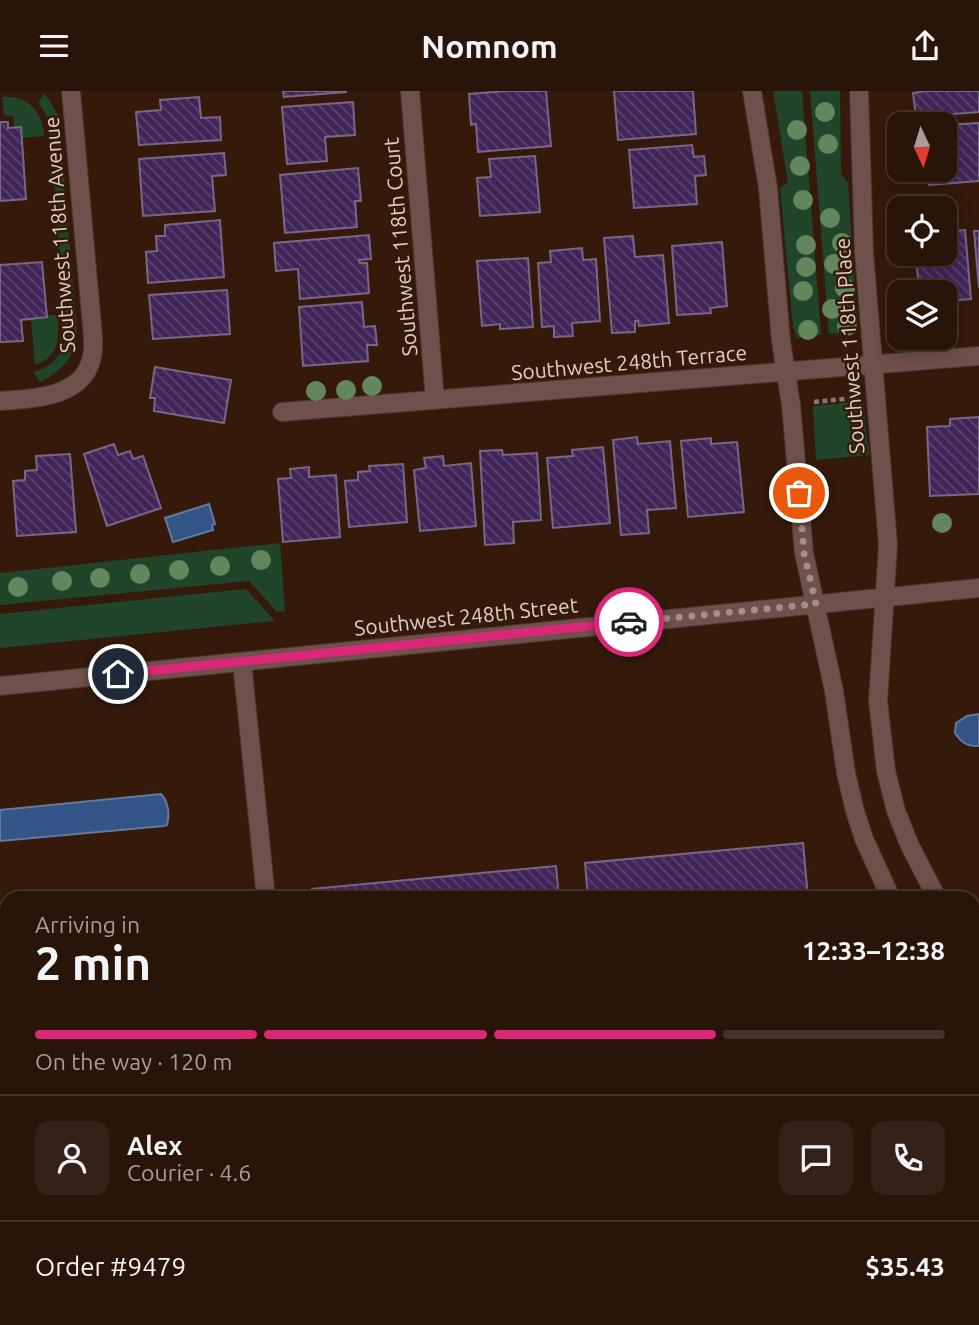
<!DOCTYPE html>
<meta charset="utf-8">
<style>
body{margin:0;font-family:Ubuntu,sans-serif;background:#342117;color:#f1f3f6;height:100vh;display:flex;flex-direction:column;font-size:26px;white-space:nowrap}
*{box-sizing:border-box;margin:0}
p{font-size:23px;color:#a59e9c}
.icon{flex:none;width:38px;height:38px;fill:none;stroke:currentColor;stroke-width:2;stroke-linecap:round;stroke-linejoin:round}
.map{position:relative;flex:1;overflow:hidden}
.details{position:absolute;left:0px;top:800px;width:980px;height:436px;display:flex;flex-direction:column;background:#281409;border-radius:21px 21px 0 0;box-shadow:0 4px 18px #0003,0 0 0 2px #44332a}
.details>*{flex:none}
.needle{width:46px;rotate:176deg}
.controls{position:absolute;left:887px;top:21px;display:grid;gap:14px}
.controls a{display:grid;place-items:center;width:70px;height:70px;border-radius:14px;background:#281409;box-shadow:0 4px 18px #0003,0 0 0 2px #44332a;font-size:35px}
.pin{position:absolute;display:grid;place-items:center;width:60px;height:60px;color:#fff;margin:-30px;border:4px solid #fff;border-radius:50%;box-shadow:0 2px 7px #0007}
.courier{position:absolute;display:grid;place-items:center;width:70px;height:70px;margin:-35px;border:5px solid #db2777;border-radius:50%;background:#fff;color:#222;box-shadow:0 2px 9px #0007}
.summary em{font-style:normal;font-weight:700}
.summary div{display:flex;flex-direction:column-reverse}
.summary{display:flex;align-items:center;justify-content:space-between;height:119px;padding:0 35px}
h1{font-size:46px;font-weight:700;line-height:52px}
.bar{display:grid;grid-template-columns:repeat(4,1fr);gap:10px 7px;align-content:center;height:84px;padding:0 35px}
.bar i{height:9px;border-radius:5px;background:#44332a}
.bar .on{background:#db2777}
.bar p{grid-column:span 4}
.line{display:flex;align-items:center;gap:18px;padding:0 35px;border-top:2px solid #44332a}
.line div{flex:1}
.round{display:grid;place-items:center;flex:none;width:74px;height:74px;border-radius:14px;background:#342117}
header{display:flex;justify-content:space-between;align-items:center;height:91px;padding:0 35px;background:#281409;font-size:32px;font-weight:700}
.map>svg:first-child{display:block}
</style>
<header><svg class="icon" aria-label="menu" viewBox="0 0 24 24"><path d="M4 6h16M4 12h16M4 18h16"/></svg>Nomnom<svg class="icon" aria-label="share" viewBox="0 0 24 24"><path d="M12 15V3M7 8l5-5 5 5M5 13v7h14v-7"/></svg></header>
<div class="map">
<svg width="979" height="1234" viewBox="0 0 979 1234">
<defs>
<pattern id="building-back-hatch" width="6" height="6" patternUnits="userSpaceOnUse" patternTransform="scale(1.75)"><rect width="6" height="6" fill="#412559"/><path d="M-1 5l2 2M0 0l6 6M5-1l2 2" fill="none" stroke="#5c436f"/></pattern>
</defs>
<rect width="100%" height="100%" fill="#351a0c"/>
<g fill="#20452b">
<polygon points="773,0 802,0 821,244 797,247 793,236 780,97 788,91"/>
<polygon points="810,0 840,0 841,83 848,92 857,229 854,241 829,243"/>
<path d="M45 2 59 26 77 241C75 266 62 280 40 291L33 281C51 278 63 263 66 246L50 38 46 23 38 11Z"/>
<path d="M2 6C29 4 42 21 44 45L21 47V36H14L13 25 4 24Z"/>
<path d="M47 224H58C59 246 60 266 35 274L31 228 47 226Z"/>
<polygon points="863,310 869,364 816,369 813,315"/>
<polygon points="280,452 285,520 277,521 249,490 0,514 0,482"/>
<polygon points="246,498 275,530 0,557 0,523"/>
</g>
<g fill="#335487" stroke="#67799a" stroke-width="2">
<polygon points="209,413 215,433 212,434 213,439 173,451 165,427"/>
<path d="M979 623V655C967 656 961 651 955 642L956 632 967 625Z"/>
<path d="M161 703C168 710 170 723 167 734L164 735 0 750V719Z"/>
</g>
<g fill="url(#building-back-hatch)" stroke="#766886" stroke-width="2">
<polygon points="283,0 346,0 346,1 284,6"/>
<polygon points="506,0 546,0 551,55 478,61 476,33 471,34 469,3"/>
<polygon points="614,0 693,0 696,43 618,49"/>
<polygon points="926,0 979,0 979,21 916,26 913,2"/>
<polygon points="199,6 201,27 220,26 221,49 139,54 136,21 161,19 160,9"/>
<polygon points="353,11 355,44 325,46 327,70 287,73 282,16"/>
<polygon points="0,31 8,31 8,37 21,36 26,108 0,110"/>
<polygon points="979,32 979,90 929,94 928,80 918,81 918,79 945,79 945,34"/>
<polygon points="692,54 694,66 704,65 706,84 695,85 697,113 634,117 629,59"/>
<polygon points="224,62 226,84 212,85 215,120 143,125 139,68"/>
<polygon points="535,65 540,121 480,125 477,87 491,86 489,68"/>
<polygon points="358,77 361,110 355,110 357,136 285,142 280,84"/>
<polygon points="220,129 224,186 148,192 146,161 157,160 156,145 165,145 165,134"/>
<polygon points="965,139 971,208 945,210 945,201 919,201 916,163 945,163 945,141"/>
<polygon points="974,140 979,140 979,197"/>
<polygon points="369,144 371,168 359,169 360,172 367,172 369,202 300,208 298,178 276,180 274,152"/>
<polygon points="633,145 635,166 663,164 669,232 639,235 638,230 635,230 635,241 612,242 604,147"/>
<polygon points="722,151 727,215 710,217 711,222 677,224 672,155"/>
<polygon points="582,157 583,169 596,168 600,230 572,232 573,245 554,246 554,235 542,236 538,172 551,171 550,160"/>
<polygon points="528,167 533,236 500,238 500,233 482,235 477,170"/>
<polygon points="42,171 47,226 21,229 23,250 0,251 0,174"/>
<polygon points="227,199 230,243 153,248 149,204"/>
<polygon points="362,211 364,236 375,235 377,254 367,254 368,270 303,275 299,216"/>
<polygon points="155,276 231,289 224,332 154,320 155,307 150,307"/>
<polygon points="979,326 979,403 930,405 927,336 950,335 950,328"/>
<polygon points="637,346 638,353 670,350 676,417 647,419 649,442 621,444 613,349"/>
<polygon points="711,347 711,353 737,351 744,421 688,426 681,350"/>
<polygon points="114,353 118,364 130,360 133,368 143,365 161,417 107,435 84,363"/>
<polygon points="603,356 610,432 553,437 547,367 573,365 572,359"/>
<polygon points="502,359 503,364 537,362 541,429 513,431 514,452 485,454 480,360"/>
<polygon points="70,363 76,441 17,445 13,390 25,389 25,380 37,379 36,365"/>
<polygon points="443,365 444,375 471,372 476,435 420,440 414,379 426,377 424,367"/>
<polygon points="403,373 407,431 349,436 345,390 358,389 358,381 370,380 369,375"/>
<polygon points="309,376 309,386 336,384 340,446 283,451 278,388 291,387 290,378"/>
<polygon points="803,752 808,807 794,807 794,804 783,805 783,807 588,807 585,772"/>
<polygon points="556,775 559,807 312,807 312,798"/>
<polygon points="7,830 7,876 0,877 0,831"/>
<polygon points="826,1228 873,1228 874,1234 826,1234"/>
</g>
<g fill="none" stroke-linecap="round" stroke-linejoin="round">
<defs>
<g id="minor">
<polyline points="410,0 435,309"/>
<polyline points="752,0 768,97 781,250 791,314 804,462 834,600 846,682 855,720 864,748 891,807"/>
<polyline points="859,0 864,161 888,454 878,610 886,680 896,720 910,755 937,807"/>
<path d="M0 310C44 307 97 305 93 246L71 0"/>
<polyline points="282,321 979,265"/>
<polyline points="242,571 266,807"/>
<polyline points="0,595 979,497"/>
<polyline points="973,855 979,854"/>
<polyline points="973,869 979,879"/>
<polyline points="973,945 979,955"/>
<path d="M7 968C0 998 4 1037 7 1068"/>
<polyline points="973,1153 979,1152"/>
<polyline points="33,1228 39,1234"/>
<polyline points="308,1228 308,1234"/>
<polyline points="462,1228 463,1234"/>
<polyline points="761,1228 761,1234"/>
<polyline points="961,1228 961,1234"/>
<polyline points="159,1234 209,1228"/>
</g>
</defs>
<use href="#minor" stroke="#50372a" stroke-width="20"/>
<polyline stroke="#8e786c" stroke-width="4.5" stroke-dasharray="5 3.5" stroke-linecap="butt" points="814,311 854,307"/>
<use href="#minor" stroke="#6e504c" stroke-width="18"/>
</g>
<g fill="#63865d">
<circle cx="825" cy="21" r="10"/>
<circle cx="797" cy="39" r="10"/>
<circle cx="828" cy="53" r="10"/>
<circle cx="800" cy="75" r="10"/>
<circle cx="803" cy="109" r="10"/>
<circle cx="830" cy="127" r="10"/>
<circle cx="842" cy="152" r="10"/>
<circle cx="806" cy="154" r="10"/>
<circle cx="834" cy="173" r="10"/>
<circle cx="806" cy="176" r="10"/>
<circle cx="845" cy="197" r="10"/>
<circle cx="803" cy="200" r="10"/>
<circle cx="832" cy="218" r="10"/>
<circle cx="847" cy="235" r="10"/>
<circle cx="808" cy="239" r="10"/>
<circle cx="372" cy="295" r="10"/>
<circle cx="346" cy="299" r="10"/>
<circle cx="316" cy="300" r="10"/>
<circle cx="942" cy="432" r="10"/>
<circle cx="261" cy="469" r="10"/>
<circle cx="220" cy="475" r="10"/>
<circle cx="179" cy="479" r="10"/>
<circle cx="140" cy="483" r="10"/>
<circle cx="100" cy="487" r="10"/>
<circle cx="62" cy="490" r="10"/>
<circle cx="18" cy="496" r="10"/>
</g>
<g fill="none" stroke-linecap="round" stroke-linejoin="round">
<polyline stroke="#a48f84" stroke-width="7" stroke-dasharray="0 12.6" points="629,531 816,513 804,462 799,402"/>
<polyline stroke="#db2777" stroke-width="9" points="118,583 629,531"/>
</g>
<g text-anchor="middle" dominant-baseline="central" stroke-width="5" stroke-linejoin="round" paint-order="stroke">
<g font-size="21" fill="#e0cec5" stroke="#351a0c">
<text transform="translate(59 144) rotate(-94)">Southwest 118th Avenue</text>
<text transform="translate(400 156) rotate(-95)">Southwest 118th Court</text>
<text transform="translate(849 255) rotate(-94)">Southwest 118th Place</text>
<text transform="translate(629 271) rotate(-5)">Southwest 248th Terrace</text>
<text transform="translate(466 525) rotate(-6)">Southwest 248th Street</text>
</g>
</g>
</svg>
<div class="controls">
<a><svg class="needle" viewBox="-14 -14 28 28"><path d="M0-13l5 13h-10z" fill="#e53935"/><path d="M0 13l5-13h-10z" fill="#a59e9c"/></svg></a>
<a><svg class="icon" aria-label="locate" viewBox="0 0 24 24"><circle cx="12" cy="12" r="6"/><path d="M12 2v4M12 18v4M2 12h4M18 12h4"/></svg></a>
<a><svg class="icon" aria-label="layers" viewBox="0 0 24 24"><path d="M12 4l9 5-9 5-9-5zM3 14l9 5 9-5"/></svg></a>
</div>
<div class="pin" style="left:799px;top:402px;background:#ea580c"><svg class="icon" aria-label="bag" viewBox="0 0 24 24"><path d="M5 8h14l-1 12H6zM9 8a3 3 0 0 1 6 0"/></svg></div>
<div class="pin" style="left:118px;top:583px;background:#1f2937"><svg class="icon" aria-label="home" viewBox="0 0 24 24"><path d="M3 11l9-7 9 7M6 9v11h12V9"/></svg></div>
<div class="courier" style="left:629px;top:531px"><svg class="icon" aria-label="car" viewBox="0 0 24 24"><path d="M5 17H2v-5l4-1 3-4h7l3 4 3 1v5h-3M9 17h6M6 11h13"/><circle cx="7" cy="17" r="2"/><circle cx="17" cy="17" r="2"/></svg></div>
<section class="details">
<div class="summary"><div><h1>2 min</h1><p>Arriving in</p></div><em>12:33–12:38</em></div>
<div class="bar"><i class="on"></i><i class="on"></i><i class="on"></i><i></i><p>On the way · 120 m</p></div>
<div class="line" style="height:126px"><a class="round"><svg class="icon" aria-label="person" viewBox="0 0 24 24"><circle cx="12" cy="8" r="4"/><path d="M4 21q1-7 8-7t8 7"/></svg></a><div><b>Alex</b><p>Courier · 4.6</p></div><a class="round"><svg class="icon" aria-label="chat" viewBox="0 0 24 24"><path d="M4 5h16v11H9l-5 4z"/></svg></a><a class="round"><svg class="icon" aria-label="phone" viewBox="0 0 24 24"><path d="M5 4h4l2 5-3 2q2 4 5 5l2-3 5 2v4C11 20 4 13 5 4z"/></svg></a></div>
<div class="line" style="height:91px"><div>Order #9479</div><b>$35.43</b></div>
</section>
</div>
